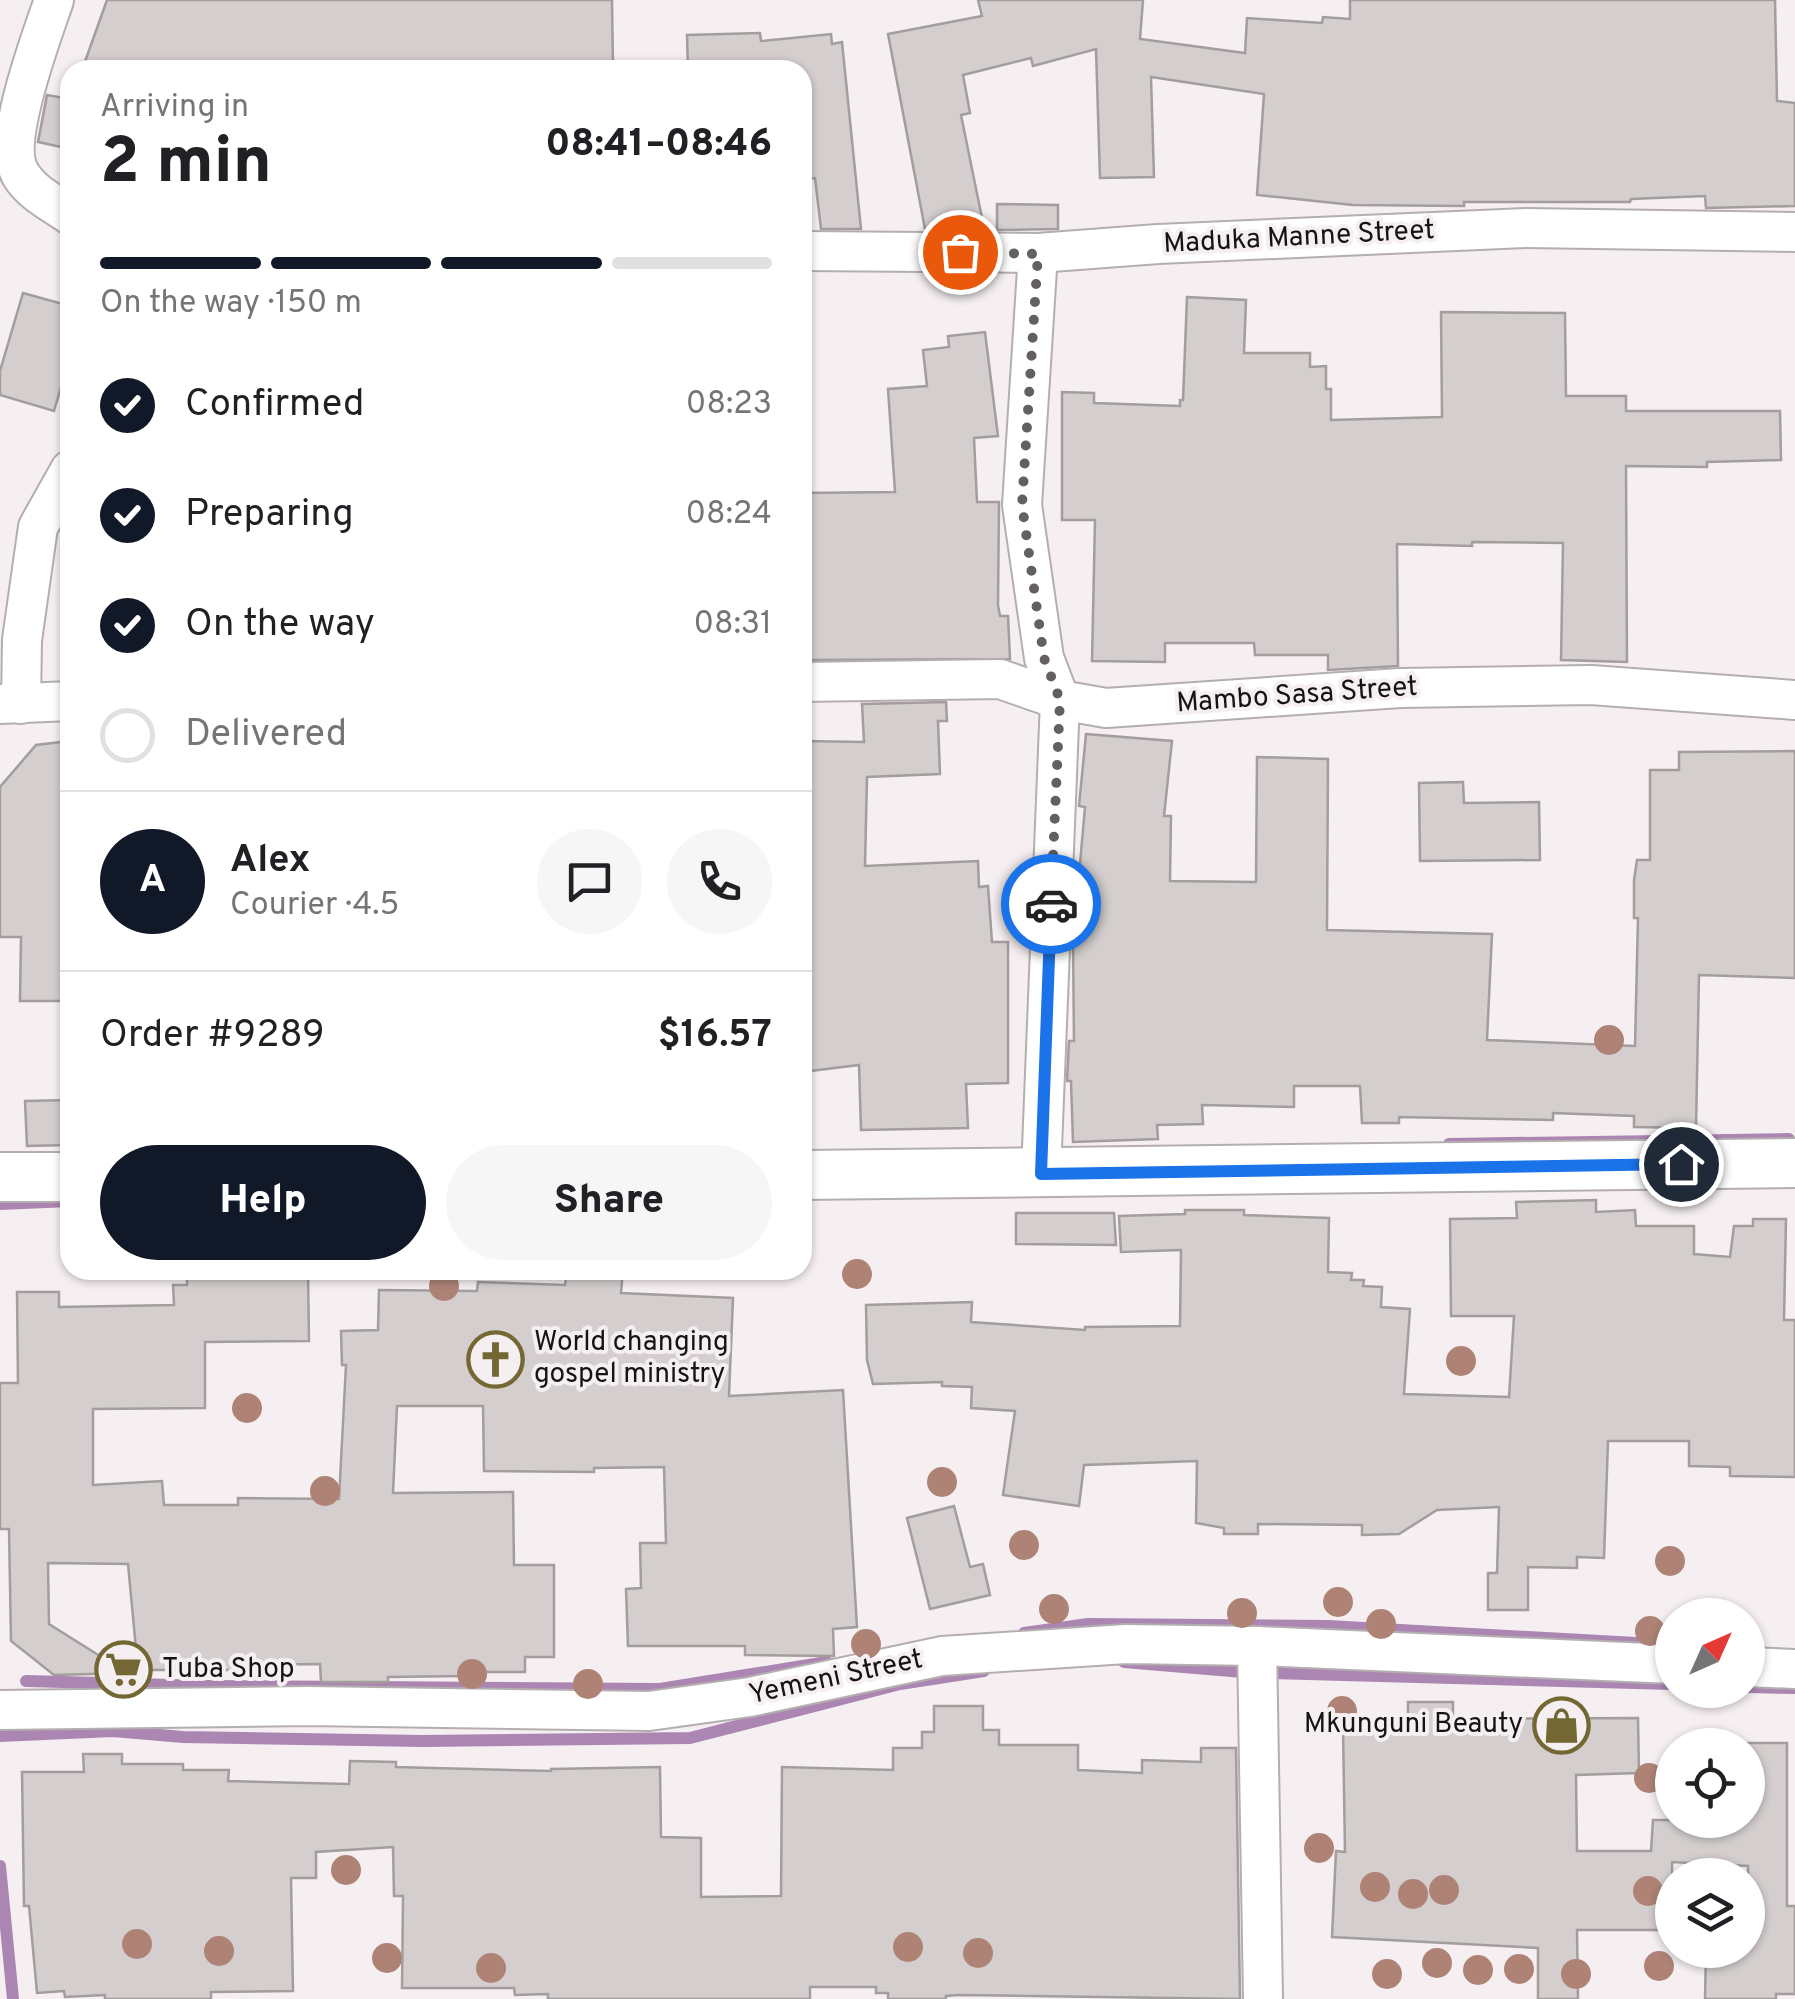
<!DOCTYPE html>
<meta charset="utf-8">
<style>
body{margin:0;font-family:Overpass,sans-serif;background:#f6f6f6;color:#202124;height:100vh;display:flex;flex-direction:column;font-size:38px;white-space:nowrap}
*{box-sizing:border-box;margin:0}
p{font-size:32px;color:#757577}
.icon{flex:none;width:55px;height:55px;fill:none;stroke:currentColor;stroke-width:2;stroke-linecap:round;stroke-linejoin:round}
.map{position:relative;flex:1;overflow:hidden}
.drawer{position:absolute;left:60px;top:60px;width:752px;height:1220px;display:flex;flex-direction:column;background:#fff;border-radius:30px;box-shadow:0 2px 8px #0004}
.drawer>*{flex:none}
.needle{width:65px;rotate:45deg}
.fabs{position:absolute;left:1655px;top:1598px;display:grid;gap:20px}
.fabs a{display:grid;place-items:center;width:110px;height:110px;border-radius:50%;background:#fff;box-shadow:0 2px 8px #0004;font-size:50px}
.pin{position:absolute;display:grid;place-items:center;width:85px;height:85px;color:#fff;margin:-42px;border:5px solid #fff;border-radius:50%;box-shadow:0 2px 10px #0007}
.courier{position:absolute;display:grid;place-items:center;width:100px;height:100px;margin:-50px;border:8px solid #1a73e8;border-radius:50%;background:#fff;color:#222;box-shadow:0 2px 12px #0007}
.headline em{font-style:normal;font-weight:800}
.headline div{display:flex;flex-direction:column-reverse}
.headline{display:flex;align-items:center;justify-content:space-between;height:170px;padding:0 40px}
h1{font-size:65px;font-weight:800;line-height:75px}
.bar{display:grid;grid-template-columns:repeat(4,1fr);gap:15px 10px;align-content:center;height:120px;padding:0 40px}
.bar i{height:12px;border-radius:8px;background:#e0e0e0}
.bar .on{background:#111827}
.bar p{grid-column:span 4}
.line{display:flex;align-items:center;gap:25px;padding:0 40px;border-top:2px solid #e0e0e0}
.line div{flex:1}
.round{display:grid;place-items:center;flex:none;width:105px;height:105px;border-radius:52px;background:#f6f6f6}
ol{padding:0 40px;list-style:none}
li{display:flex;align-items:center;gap:30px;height:110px}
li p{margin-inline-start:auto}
li .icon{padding:10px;border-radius:50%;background:#111827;color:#fff;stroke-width:4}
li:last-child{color:#757577}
li i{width:55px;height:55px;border:5px solid #e0e0e0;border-radius:50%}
.action{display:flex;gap:20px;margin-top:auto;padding:20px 40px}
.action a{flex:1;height:115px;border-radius:60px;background:#111827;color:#fff;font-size:40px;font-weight:800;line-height:115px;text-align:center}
.action a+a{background:#f6f6f6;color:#202124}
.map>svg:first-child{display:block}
</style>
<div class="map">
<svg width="1795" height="1999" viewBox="0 0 1795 1999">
<rect width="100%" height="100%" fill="#f6eff1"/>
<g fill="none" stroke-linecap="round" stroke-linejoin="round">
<g stroke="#ac86b3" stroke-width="12">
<polyline points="1449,1144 1789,1139"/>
<polyline points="0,1204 70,1201"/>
<polyline points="1024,1633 1088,1624 1328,1626 1672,1645"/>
<polyline points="1124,1662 1243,1672"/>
<polyline points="1269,1673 1672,1684"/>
<polyline points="26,1681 209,1686 660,1689 827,1662"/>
<polyline points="1748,1687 1795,1688"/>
<polyline points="0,1736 113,1731 183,1737 423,1741 690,1738 900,1684 984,1671"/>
<polyline points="0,1866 13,1999"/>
</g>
</g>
<g fill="#d4cece" stroke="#a39d9d" stroke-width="2.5">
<polygon points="107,0 612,0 613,68 294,70 294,66 150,65 149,70 82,70"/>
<polygon points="978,0 1143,0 1140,39 1245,53 1247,18 1322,23 1323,17 1350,19 1350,0 1775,0 1777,101 1795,103 1795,206 1706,208 1705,196 1631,199 1630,202 1464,202 1464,206 1353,205 1257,195 1264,94 1151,77 1154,177 1100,178 1096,49 1033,66 1031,58 963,75 970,113 961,115 982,218 925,229 888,34 982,16"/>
<polygon points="760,33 761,41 831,34 832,44 842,42 861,229 821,229 815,178 802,179 802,70 688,70 687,35"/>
<polygon points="47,95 70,99 70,149 38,142"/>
<polygon points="997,204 1058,205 1058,229 997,230"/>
<polygon points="23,293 70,306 70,356 54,411 0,395 0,371"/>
<polygon points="1187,297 1246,300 1244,353 1310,353 1310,367 1326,366 1326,389 1331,389 1331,420 1442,417 1441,312 1565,313 1566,396 1626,396 1626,411 1780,411 1781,460 1707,462 1707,467 1626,466 1627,662 1561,660 1563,543 1472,542 1472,546 1397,544 1398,666 1328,670 1328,655 1255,655 1254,643 1165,643 1165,662 1092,661 1095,520 1062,520 1062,392 1094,393 1094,403 1180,406 1180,400 1183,400"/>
<polygon points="985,332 998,436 974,438 977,502 999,502 998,605 1000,616 1008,616 1010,659 802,660 802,493 895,492 888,389 927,386 923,350 949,347 948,336"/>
<polygon points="946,702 947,721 938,721 940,774 867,777 865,866 978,861 979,887 988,886 992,942 1008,942 1008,1083 966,1084 968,1128 861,1130 859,1065 802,1072 804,741 864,742 862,704"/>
<polygon points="1086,734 1172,741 1164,816 1171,816 1170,881 1256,882 1257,757 1328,759 1327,930 1492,934 1487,1040 1635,1046 1638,918 1634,918 1634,880 1637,860 1650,860 1650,770 1679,770 1679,752 1795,751 1795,978 1699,975 1696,1128 1634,1127 1634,1116 1553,1113 1553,1120 1399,1117 1399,1123 1362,1123 1360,1086 1294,1086 1294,1107 1202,1105 1203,1124 1157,1125 1158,1139 1073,1142 1071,1081 1067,1081 1069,1041 1074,1041 1073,943 1085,807 1079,806"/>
<polygon points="70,741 70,993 62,993 62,1001 20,1001 21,937 0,937 0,787 36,745"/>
<polygon points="1463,782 1464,803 1539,802 1540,860 1420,861 1419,783"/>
<polygon points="70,1100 70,1145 27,1146 25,1101"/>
<polygon points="1596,1200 1596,1212 1635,1210 1636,1226 1694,1226 1694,1254 1730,1257 1734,1226 1753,1226 1753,1219 1786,1219 1784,1320 1795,1320 1795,1477 1730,1476 1730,1467 1689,1466 1689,1441 1608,1441 1604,1558 1577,1557 1577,1568 1528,1567 1528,1610 1488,1610 1488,1573 1497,1573 1499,1507 1437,1510 1399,1534 1362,1535 1362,1525 1258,1524 1258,1534 1224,1534 1224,1528 1196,1523 1197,1461 1084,1465 1079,1506 1003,1495 1015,1411 971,1408 972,1387 942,1386 942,1382 873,1384 867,1360 866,1305 972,1302 971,1322 1085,1330 1085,1327 1180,1326 1181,1250 1121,1252 1119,1216 1185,1214 1185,1210 1244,1210 1244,1215 1329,1218 1328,1272 1352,1273 1351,1280 1364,1280 1363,1286 1382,1287 1381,1307 1410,1309 1404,1394 1509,1397 1514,1316 1451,1316 1450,1219 1517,1218 1516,1202"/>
<polygon points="1016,1213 1114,1213 1116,1245 1016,1244"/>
<polygon points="567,1270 623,1270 621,1293 733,1298 729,1396 843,1390 857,1627 833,1629 834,1656 745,1655 745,1646 628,1646 626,1589 641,1588 640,1543 666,1543 664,1467 594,1468 594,1472 484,1471 483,1406 397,1406 393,1493 513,1492 514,1565 554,1565 554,1657 525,1657 525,1672 463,1672 463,1676 388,1677 388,1682 321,1682 320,1664 237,1665 237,1670 138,1670 128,1564 48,1563 49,1624 127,1673 54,1675 11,1641 9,1529 0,1529 0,1383 18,1383 17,1292 59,1292 59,1307 174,1305 173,1285 187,1285 187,1273 260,1276 260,1272 308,1271 309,1341 205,1342 205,1408 93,1409 93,1485 162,1481 164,1505 238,1505 238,1498 339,1499 346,1365 342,1365 341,1331 378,1330 379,1290 477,1291 478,1282 565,1285"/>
<polygon points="954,1506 970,1567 983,1564 990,1595 930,1609 907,1518"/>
<polygon points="1408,1702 1453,1702 1453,1719 1638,1718 1639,1773 1576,1775 1577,1851 1651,1851 1653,1820 1748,1820 1748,1743 1787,1743 1787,1906 1795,1906 1795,1994 1776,1994 1776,1999 1705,1999 1706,1950 1748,1950 1748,1866 1672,1862 1672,1930 1577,1930 1578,1999 1538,1999 1538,1948 1332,1937 1336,1851 1345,1852 1343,1728 1408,1727"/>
<polygon points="934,1706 983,1706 983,1730 999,1730 999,1745 1078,1745 1078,1770 1142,1773 1142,1760 1201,1762 1201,1748 1236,1748 1240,1999 958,1995 946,1996 946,1999 888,1999 888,1993 876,1993 876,1987 810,1987 810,1999 548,1999 548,1994 515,1995 514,1988 402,1988 403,1896 394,1896 393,1847 316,1852 316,1878 291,1878 293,1991 211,1992 211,1999 105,1999 105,1995 65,1997 64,1991 37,1993 29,1906 24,1906 22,1772 84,1772 83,1754 122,1754 122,1764 183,1764 183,1770 229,1770 228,1781 349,1784 350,1761 396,1762 396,1767 551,1771 551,1769 660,1767 661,1837 701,1838 701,1897 781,1896 782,1767 893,1770 893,1748 922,1748 922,1732 934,1732"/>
</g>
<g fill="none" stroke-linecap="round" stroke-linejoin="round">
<defs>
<g id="minor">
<path d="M54 0C42 36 0 143 21 175 32 193 53 203 70 215"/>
<polyline points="802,251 1038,253 1158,244 1526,228 1795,232"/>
<polyline points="1038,253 1022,505 1044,658 1060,700 1041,1173"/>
<polyline points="802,682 1000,679 1060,700 1106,708 1400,688 1591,685 1795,700"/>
<polyline points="0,704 70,701"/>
<polyline points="21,704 22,640 38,527 70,470"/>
<polyline points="1257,1646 1263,1999"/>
<polyline points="1748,1667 1795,1669"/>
<polyline points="0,1710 308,1706 649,1711 750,1697 942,1656 1126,1644 1257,1646 1672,1664"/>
</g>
<g id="tertiary">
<polyline points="802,1175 1795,1163"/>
<polyline points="0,1177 70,1177"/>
</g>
</defs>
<use href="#minor" stroke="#b4aeaf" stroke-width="42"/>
<use href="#tertiary" stroke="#b4aeaf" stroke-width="52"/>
<use href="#minor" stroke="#fff" stroke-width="38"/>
<use href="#tertiary" stroke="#fff" stroke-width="48"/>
</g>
<g fill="#ae8376">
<circle cx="1609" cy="1040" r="15"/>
<circle cx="857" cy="1274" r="15"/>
<circle cx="444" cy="1286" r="15"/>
<circle cx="1461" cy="1361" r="15"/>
<circle cx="247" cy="1408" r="15"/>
<circle cx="942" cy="1482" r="15"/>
<circle cx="325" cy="1491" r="15"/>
<circle cx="1024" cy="1545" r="15"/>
<circle cx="1670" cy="1561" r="15"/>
<circle cx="1338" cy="1602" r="15"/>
<circle cx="1054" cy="1609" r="15"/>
<circle cx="1242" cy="1613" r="15"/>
<circle cx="1381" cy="1624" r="15"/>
<circle cx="1650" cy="1631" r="15"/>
<circle cx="866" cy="1644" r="15"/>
<circle cx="472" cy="1674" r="15"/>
<circle cx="588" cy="1684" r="15"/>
<circle cx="1342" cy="1711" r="15"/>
<circle cx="1649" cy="1778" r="15"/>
<circle cx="1319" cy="1848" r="15"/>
<circle cx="346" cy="1870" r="15"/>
<circle cx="1375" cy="1887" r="15"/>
<circle cx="1444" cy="1890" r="15"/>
<circle cx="1648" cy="1891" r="15"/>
<circle cx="1413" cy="1894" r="15"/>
<circle cx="137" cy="1944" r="15"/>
<circle cx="908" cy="1947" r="15"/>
<circle cx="219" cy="1951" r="15"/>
<circle cx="978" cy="1953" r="15"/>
<circle cx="387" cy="1958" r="15"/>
<circle cx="1437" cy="1963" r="15"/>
<circle cx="1659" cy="1966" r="15"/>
<circle cx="491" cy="1968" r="15"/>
<circle cx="1519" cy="1969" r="15"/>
<circle cx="1478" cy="1970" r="15"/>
<circle cx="1387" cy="1974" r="15"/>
<circle cx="1576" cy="1974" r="15"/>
</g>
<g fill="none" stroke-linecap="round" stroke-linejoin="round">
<polyline stroke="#646061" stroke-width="10" stroke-dasharray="0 18" points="960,252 1038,254 1022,505 1044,658 1060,700 1051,904"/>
<polyline stroke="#1a73e8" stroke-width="12" points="1051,904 1041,1174 1681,1164"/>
</g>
<defs>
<symbol id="church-ring" viewBox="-11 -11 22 22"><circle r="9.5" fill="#f6eff1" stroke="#736734" stroke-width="1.5"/><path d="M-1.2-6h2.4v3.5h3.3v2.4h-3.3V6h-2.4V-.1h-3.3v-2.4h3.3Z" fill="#736734"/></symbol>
<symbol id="supermarket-ring" viewBox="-11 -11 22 22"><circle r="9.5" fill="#f6eff1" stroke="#736734" stroke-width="1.5"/><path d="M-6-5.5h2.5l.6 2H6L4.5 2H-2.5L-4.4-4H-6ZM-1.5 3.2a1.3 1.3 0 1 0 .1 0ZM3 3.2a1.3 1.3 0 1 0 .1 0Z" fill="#736734"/></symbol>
<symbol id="shop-ring" viewBox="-11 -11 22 22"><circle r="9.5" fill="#f6eff1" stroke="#736734" stroke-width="1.5"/><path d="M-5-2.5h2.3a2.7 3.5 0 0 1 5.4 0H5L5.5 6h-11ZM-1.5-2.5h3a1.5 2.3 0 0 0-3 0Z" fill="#736734"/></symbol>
</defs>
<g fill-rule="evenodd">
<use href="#church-ring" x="464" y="1328" width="63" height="63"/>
<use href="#supermarket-ring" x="92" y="1638" width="63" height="63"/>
<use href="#shop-ring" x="1530" y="1694" width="63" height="63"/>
</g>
<g text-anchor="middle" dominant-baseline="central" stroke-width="8" stroke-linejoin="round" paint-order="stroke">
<g font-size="28" fill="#151314" stroke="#f6eff1">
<text transform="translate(1299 238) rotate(-3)">Maduka Manne Street</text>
<text transform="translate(1297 696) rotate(-4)">Mambo Sasa Street</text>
<text transform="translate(836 1678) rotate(-12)">Yemeni Street</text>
</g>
<g font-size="28" fill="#151314" stroke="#f6eff1" text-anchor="start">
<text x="534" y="1343">World changing<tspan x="534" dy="32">gospel ministry</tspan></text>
<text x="162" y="1670">Tuba Shop</text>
<text x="1523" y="1725" text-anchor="end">Mkunguni Beauty</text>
</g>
</g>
</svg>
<div class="fabs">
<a><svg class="needle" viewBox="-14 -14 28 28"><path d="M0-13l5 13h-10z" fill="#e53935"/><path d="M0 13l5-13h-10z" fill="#757577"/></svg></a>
<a><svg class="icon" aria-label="locate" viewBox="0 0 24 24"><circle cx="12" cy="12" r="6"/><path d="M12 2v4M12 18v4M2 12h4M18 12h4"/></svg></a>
<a><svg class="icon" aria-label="layers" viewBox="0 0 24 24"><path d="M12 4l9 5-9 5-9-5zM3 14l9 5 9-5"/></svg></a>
</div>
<div class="pin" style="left:960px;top:252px;background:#ea580c"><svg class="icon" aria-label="bag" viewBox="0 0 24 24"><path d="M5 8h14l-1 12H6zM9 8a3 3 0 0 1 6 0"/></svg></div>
<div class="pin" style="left:1681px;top:1164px;background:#1f2937"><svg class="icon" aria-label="home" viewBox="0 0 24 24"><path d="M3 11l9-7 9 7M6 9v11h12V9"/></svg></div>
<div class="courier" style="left:1051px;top:904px"><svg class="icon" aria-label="car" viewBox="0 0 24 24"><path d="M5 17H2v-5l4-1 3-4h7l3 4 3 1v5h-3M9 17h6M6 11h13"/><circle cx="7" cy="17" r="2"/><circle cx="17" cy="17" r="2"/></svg></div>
<section class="drawer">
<div class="headline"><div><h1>2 min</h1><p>Arriving in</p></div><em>08:41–08:46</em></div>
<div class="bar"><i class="on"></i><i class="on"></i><i class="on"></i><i></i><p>On the way · 150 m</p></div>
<ol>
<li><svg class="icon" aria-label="check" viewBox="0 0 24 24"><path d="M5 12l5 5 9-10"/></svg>Confirmed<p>08:23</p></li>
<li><svg class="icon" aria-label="check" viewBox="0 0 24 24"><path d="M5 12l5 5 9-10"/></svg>Preparing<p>08:24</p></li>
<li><svg class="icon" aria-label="check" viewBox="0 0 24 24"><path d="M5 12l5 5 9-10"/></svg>On the way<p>08:31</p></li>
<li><i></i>Delivered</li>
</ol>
<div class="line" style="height:180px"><b class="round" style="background:#111827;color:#fff">A</b><div><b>Alex</b><p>Courier · 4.5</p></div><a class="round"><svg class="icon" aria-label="chat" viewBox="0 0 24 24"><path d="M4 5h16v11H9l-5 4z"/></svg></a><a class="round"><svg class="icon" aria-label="phone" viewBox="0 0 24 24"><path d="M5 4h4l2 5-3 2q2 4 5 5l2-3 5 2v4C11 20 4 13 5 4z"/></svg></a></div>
<div class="line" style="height:130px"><div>Order #9289</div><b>$16.57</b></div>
<div class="action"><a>Help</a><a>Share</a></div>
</section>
</div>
